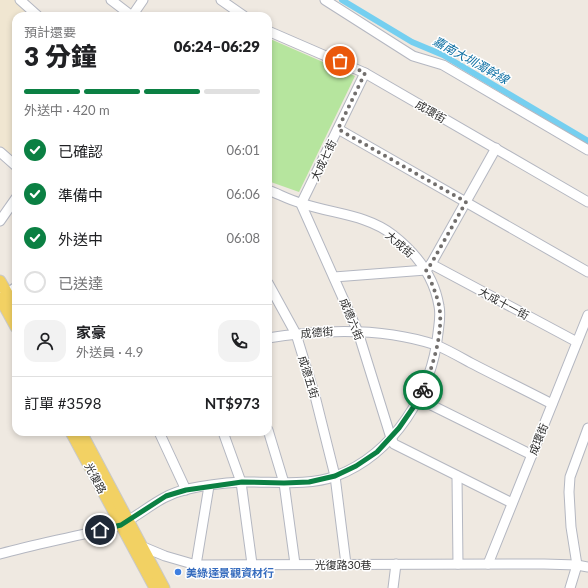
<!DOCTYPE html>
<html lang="zh-TW">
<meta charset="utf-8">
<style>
body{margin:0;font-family:Lato,"Noto Sans TC",sans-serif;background:#f2f2f2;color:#202124;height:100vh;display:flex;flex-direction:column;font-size:15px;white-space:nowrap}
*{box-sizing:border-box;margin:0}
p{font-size:13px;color:#757577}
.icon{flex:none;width:22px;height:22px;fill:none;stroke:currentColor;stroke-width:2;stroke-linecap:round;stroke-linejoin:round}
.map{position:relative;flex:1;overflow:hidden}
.drawer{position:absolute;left:12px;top:12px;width:260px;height:424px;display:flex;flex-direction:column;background:#fff;border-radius:12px;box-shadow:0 2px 6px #0003}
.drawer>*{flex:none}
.pin{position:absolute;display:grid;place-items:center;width:34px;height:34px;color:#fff;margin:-17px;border:2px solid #fff;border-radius:50%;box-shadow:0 1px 4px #0007}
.courier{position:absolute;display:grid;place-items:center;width:40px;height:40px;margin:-20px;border:3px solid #0b8043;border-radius:50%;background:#fff;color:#222;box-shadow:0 1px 5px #0007}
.headline em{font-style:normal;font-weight:800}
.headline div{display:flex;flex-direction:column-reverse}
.headline{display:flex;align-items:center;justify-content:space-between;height:68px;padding:0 12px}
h1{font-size:26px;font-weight:800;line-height:30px}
.bar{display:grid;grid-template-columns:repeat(4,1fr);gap:6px 4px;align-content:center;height:48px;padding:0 12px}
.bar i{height:5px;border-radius:3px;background:#e0e0e0}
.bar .selected{background:#0b8043}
.bar p{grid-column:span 4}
.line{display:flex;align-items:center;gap:10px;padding:0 12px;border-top:1px solid #e0e0e0}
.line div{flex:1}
.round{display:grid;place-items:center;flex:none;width:42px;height:42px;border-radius:12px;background:#f2f2f2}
ol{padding:0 12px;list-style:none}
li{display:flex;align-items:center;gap:12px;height:44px}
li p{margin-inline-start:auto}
li .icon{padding:4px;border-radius:50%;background:#0b8043;color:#fff;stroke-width:4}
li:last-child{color:#757577}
li i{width:22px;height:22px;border:2px solid #e0e0e0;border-radius:50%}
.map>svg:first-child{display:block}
</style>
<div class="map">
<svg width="588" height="588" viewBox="0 0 588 588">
<rect width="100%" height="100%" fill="#efe9e1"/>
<polygon fill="#f0e6d1" points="0,0 15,0 33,16 16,16 16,158 0,146"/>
<polygon fill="#b6e59e" points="268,38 355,76 299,192 268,181"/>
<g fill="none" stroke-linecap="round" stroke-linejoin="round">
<polyline stroke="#75cff0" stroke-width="6" points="342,0 412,42 443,55 588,141"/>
<defs>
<g id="minor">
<polyline points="20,0 38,16"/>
<polyline points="111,0 132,16"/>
<polyline points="221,0 244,16"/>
<polyline points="325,0 413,56 443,65 588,150"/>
<polyline points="132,16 143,0"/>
<polyline points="268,31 365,73 588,202"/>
<polyline points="365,73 301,204 358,332 391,438 394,444 512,503"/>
<polyline points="338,129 588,272"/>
<polyline points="0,152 16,166"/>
<polyline points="0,221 16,198"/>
<polyline points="431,264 577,342"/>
<polyline points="334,277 426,270 431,264 496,148"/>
<polyline points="268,283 296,334 315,396 335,476 346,564"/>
<polyline points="3,289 8,293 16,287"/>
<path d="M268 338C324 329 382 327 436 345 448 350 460 357 471 363 498 377 525 390 552 404"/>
<polyline points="419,399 532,455"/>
<polyline points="268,430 284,483 295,564"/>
<polyline points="159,432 186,490"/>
<polyline points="223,432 241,482 252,564"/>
<polyline points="457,476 458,564"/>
<polyline points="139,543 141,546 165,556 196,565 544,564 577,565 588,567"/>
<path d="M0 554C29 546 59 540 88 533 99 530 112 529 122 524 145 512 160 495 188 489 205 485 224 483 242 482 272 481 306 487 336 476 394 454 432 392 438 333 439 324 441 315 439 306 434 276 416 253 393 235 366 214 332 214 301 203 289 200 279 194 268 190"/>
<polyline points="488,564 588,315"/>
<polyline points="196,565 209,486"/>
<polyline points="393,588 396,564"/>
<polyline points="570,588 577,565 571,527 569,492 570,477 588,428"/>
</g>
<g id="major">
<polyline points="0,281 16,309"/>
<polyline points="0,298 16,327"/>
<polyline points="71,432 155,588"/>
<polyline points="81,432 164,588"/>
</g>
</defs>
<use href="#minor" stroke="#b4b7c1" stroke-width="11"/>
<use href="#major" stroke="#c9c9c9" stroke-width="13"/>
<use href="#minor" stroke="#fff" stroke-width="9"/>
<use href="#major" stroke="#f2d163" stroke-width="11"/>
</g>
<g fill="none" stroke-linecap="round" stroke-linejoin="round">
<path stroke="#726f6d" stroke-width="4" stroke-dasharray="0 7.2" d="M340 61 365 73 338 129 466 202 431 264 426 270C431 281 436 293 439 305 444 331 433 366 423 390"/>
<polyline stroke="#0b8043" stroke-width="5" points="100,530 121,525 166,496 186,490 242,482 284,483 309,482 335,476 356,466 377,452 399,428 419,399 423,390"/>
</g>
<circle fill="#3f7fe0" stroke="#fff" stroke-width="1.5" cx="178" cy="572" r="4"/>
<g text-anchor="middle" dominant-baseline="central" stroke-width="3" stroke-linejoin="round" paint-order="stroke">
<g font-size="11" fill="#2e2e2e" stroke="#fff">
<text transform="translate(431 111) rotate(30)">成環街</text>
<text transform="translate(323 160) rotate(-64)">大成七街</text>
<text transform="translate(400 244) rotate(41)">大成街</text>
<text transform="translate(504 303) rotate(28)">大成十一街</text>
<text transform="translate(352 319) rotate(68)">成德六街</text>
<text transform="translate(317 332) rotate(-4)">成德街</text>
<text transform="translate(309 377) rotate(73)">成德五街</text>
<text transform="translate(538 439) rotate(-68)">成環街</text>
<text transform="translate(96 478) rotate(62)">光復路</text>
<text x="343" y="564">光復路30巷</text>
</g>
<g font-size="11" font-weight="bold" fill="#366cbe" stroke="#fff" text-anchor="start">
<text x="186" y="572">美綠達景觀資材行</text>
</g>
<g font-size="12" font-style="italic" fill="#0d6fa3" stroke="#fff">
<text transform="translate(471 60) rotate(29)">嘉南大圳濁幹線</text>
</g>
</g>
</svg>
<div class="pin" style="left:340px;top:61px;background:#ea580c"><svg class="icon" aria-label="bag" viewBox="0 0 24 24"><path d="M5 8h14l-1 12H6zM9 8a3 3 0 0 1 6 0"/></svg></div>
<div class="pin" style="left:100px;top:530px;background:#1f2937"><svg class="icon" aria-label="home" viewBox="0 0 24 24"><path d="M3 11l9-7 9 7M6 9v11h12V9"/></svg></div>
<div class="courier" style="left:423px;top:390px"><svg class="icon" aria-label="bike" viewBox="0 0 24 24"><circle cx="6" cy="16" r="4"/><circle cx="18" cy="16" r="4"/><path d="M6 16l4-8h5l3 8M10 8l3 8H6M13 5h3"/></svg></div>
<section class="drawer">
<div class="headline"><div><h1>3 分鐘</h1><p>預計還要</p></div><em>06:24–06:29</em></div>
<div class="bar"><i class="selected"></i><i class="selected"></i><i class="selected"></i><i></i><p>外送中 · 420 m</p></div>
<ol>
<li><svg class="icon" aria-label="check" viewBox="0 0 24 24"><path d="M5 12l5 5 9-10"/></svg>已確認<p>06:01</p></li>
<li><svg class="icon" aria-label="check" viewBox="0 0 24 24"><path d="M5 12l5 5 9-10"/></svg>準備中<p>06:06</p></li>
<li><svg class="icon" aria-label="check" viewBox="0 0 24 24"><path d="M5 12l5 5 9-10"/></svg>外送中<p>06:08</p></li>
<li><i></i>已送達</li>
</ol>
<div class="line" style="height:72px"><a class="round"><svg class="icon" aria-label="person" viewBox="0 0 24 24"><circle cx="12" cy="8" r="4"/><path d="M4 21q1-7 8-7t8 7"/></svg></a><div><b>家豪</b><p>外送員 · 4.9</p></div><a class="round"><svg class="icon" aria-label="phone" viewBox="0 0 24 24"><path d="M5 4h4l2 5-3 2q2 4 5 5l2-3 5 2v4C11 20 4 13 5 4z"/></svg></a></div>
<div class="line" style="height:52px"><div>訂單 #3598</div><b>NT$973</b></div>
</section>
</div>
